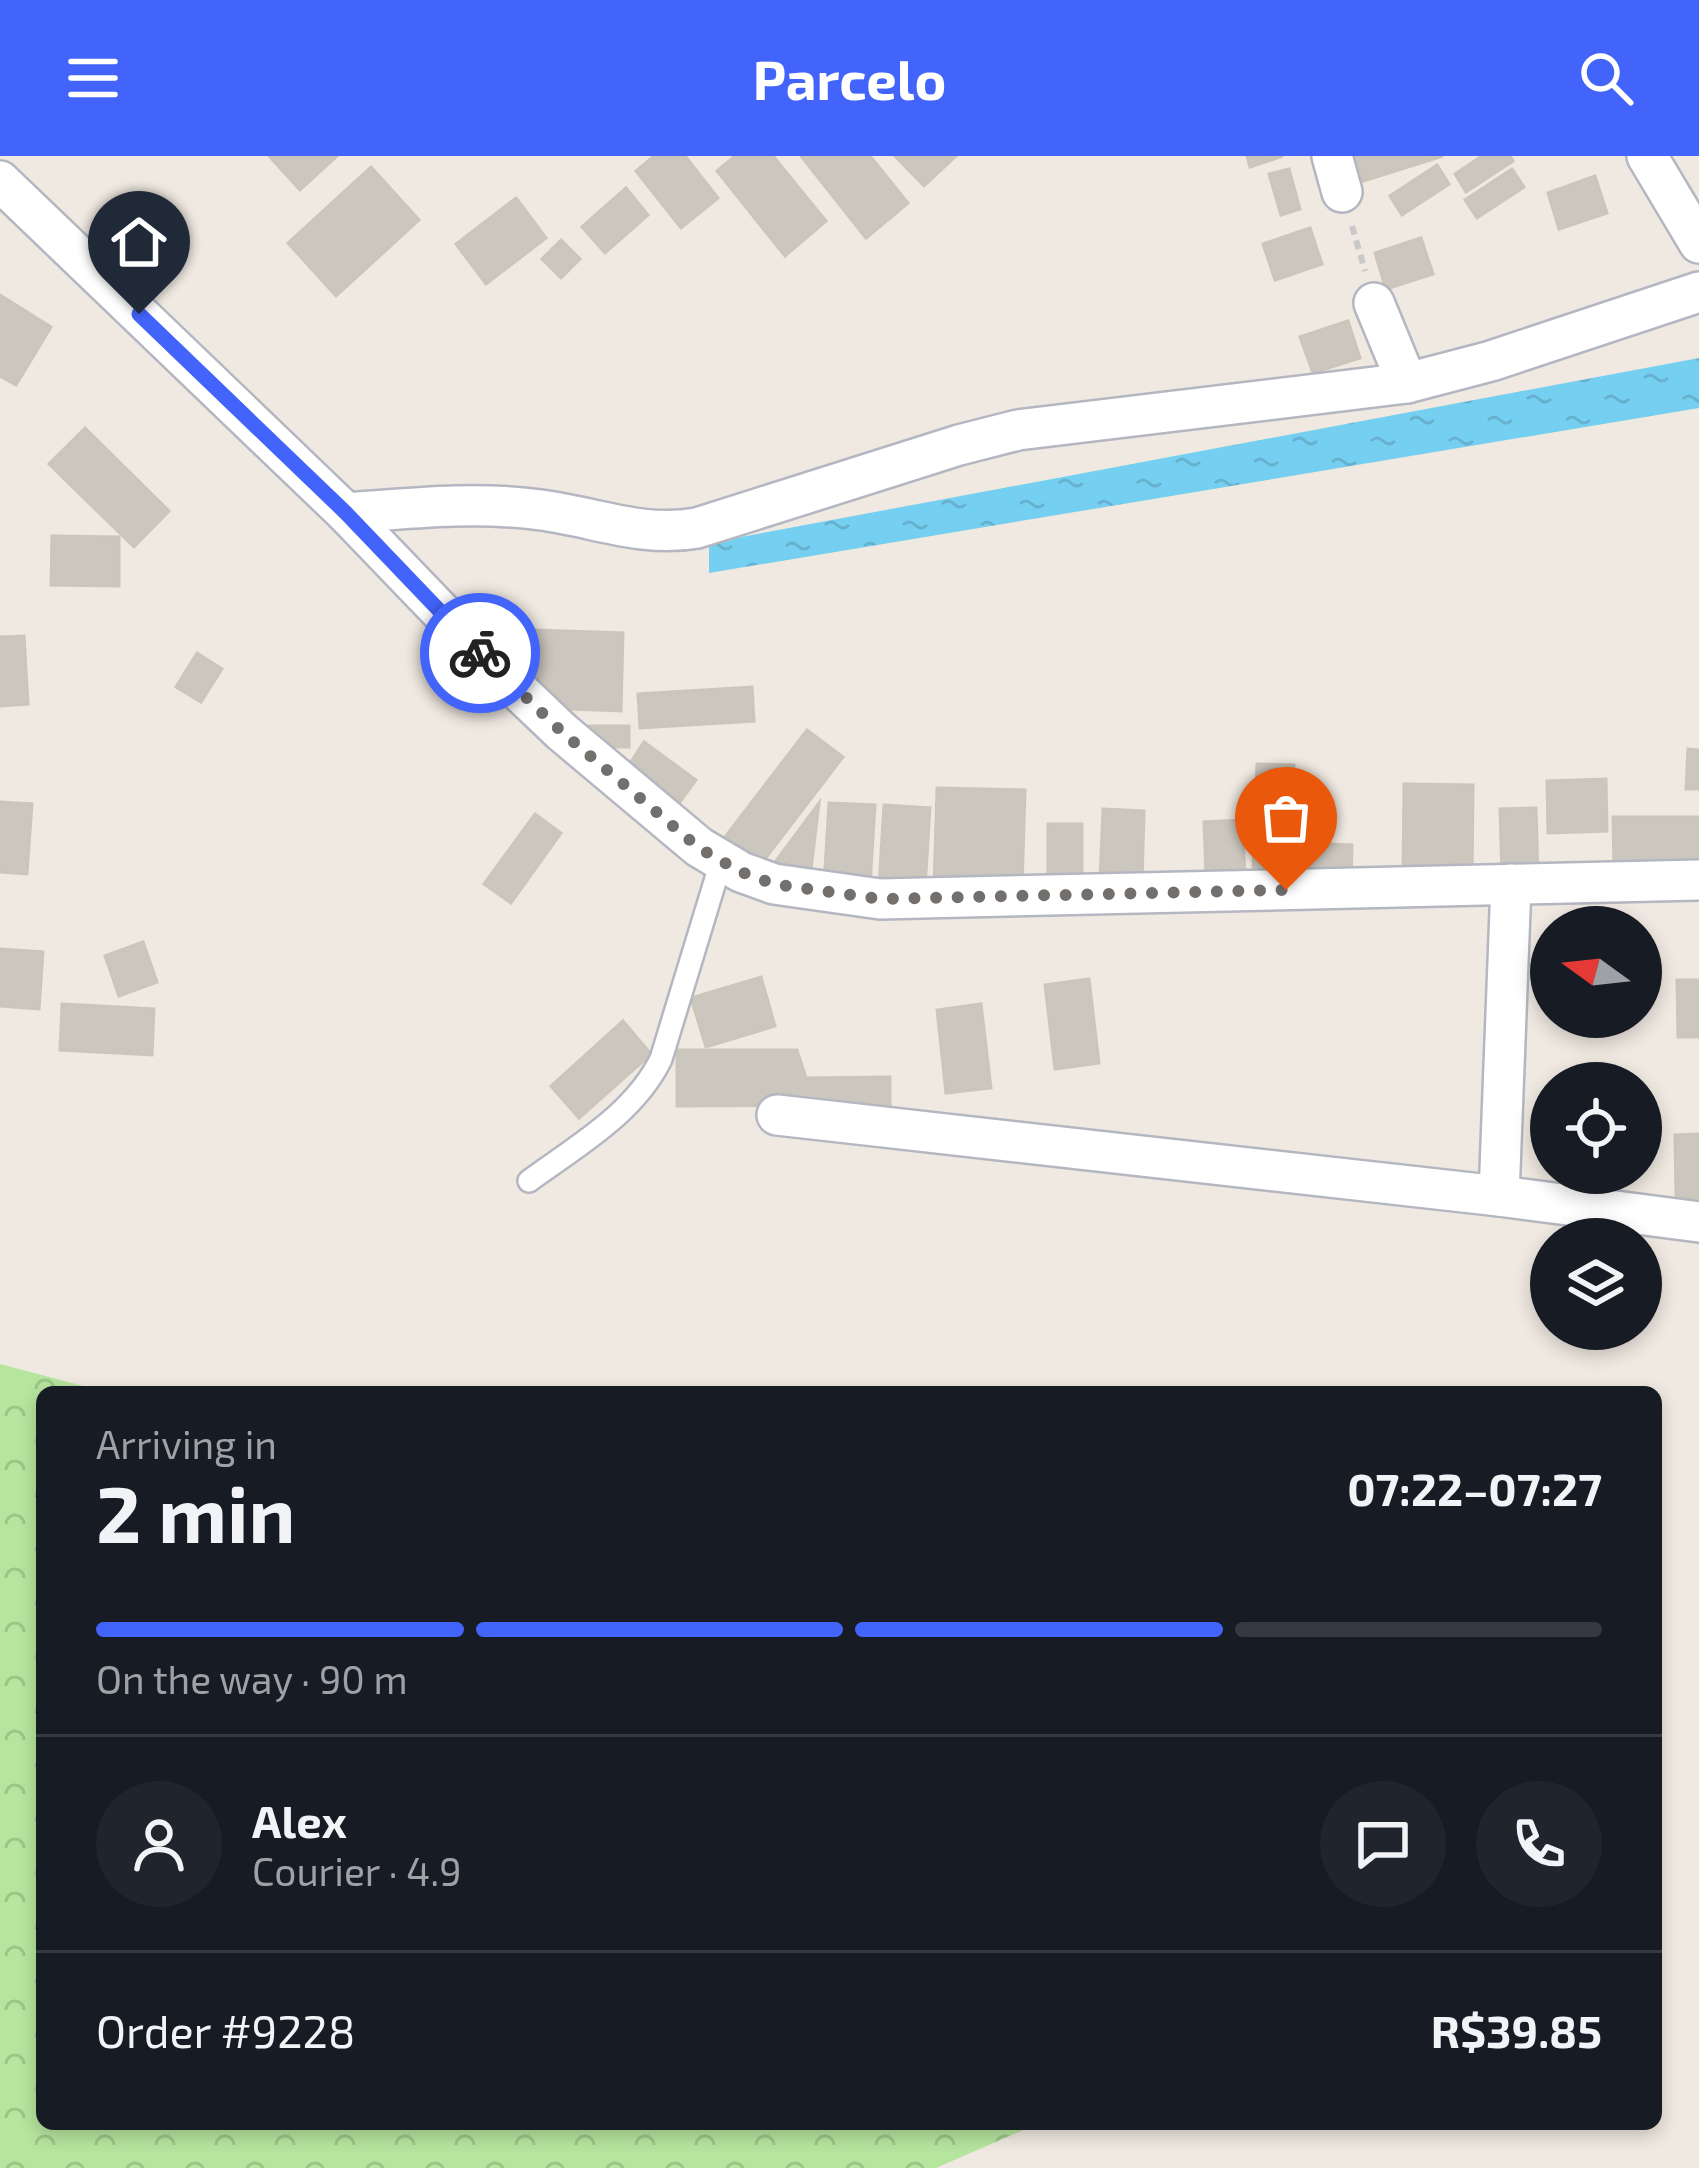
<!DOCTYPE html>
<meta charset="utf-8">
<style>
body{margin:0;font-family:"Exo 2",sans-serif;background:#20242c;color:#f1f3f6;height:100vh;display:flex;flex-direction:column;font-size:45px;white-space:nowrap}
*{box-sizing:border-box;margin:0}
p{font-size:39px;color:#9ea1a6}
.icon{flex:none;width:66px;height:66px;fill:none;stroke:currentColor;stroke-width:2;stroke-linecap:round;stroke-linejoin:round}
.map{position:relative;flex:1;overflow:hidden}
.side{position:absolute;left:36px;top:1230px;width:1626px;height:744px;display:flex;flex-direction:column;background:#171b24;border-radius:18px;box-shadow:0 6px 18px #0003}
.side>*{flex:none}
.needle{width:78px;rotate:285deg}
.controls{position:absolute;left:1530px;top:750px;display:grid;gap:24px}
.controls a{display:grid;place-items:center;width:132px;height:132px;border-radius:50%;background:#171b24;box-shadow:0 6px 18px #0003;font-size:60px}
.pin{position:absolute;display:grid;place-items:center;width:102px;height:102px;color:#fff;margin:-123px -51px;border-radius:50% 50% 50% 0;rotate:-45deg;box-shadow:0 0 12px #0007}
.pin .icon{rotate:45deg}
.courier{position:absolute;display:grid;place-items:center;width:120px;height:120px;margin:-60px;border:9px solid #4264fb;border-radius:50%;background:#fff;color:#222;box-shadow:0 3px 15px #0007}
.head em{font-style:normal;font-weight:700}
.head div{display:flex;flex-direction:column-reverse}
.head{display:flex;align-items:center;justify-content:space-between;height:204px;padding:0 60px}
h1{font-size:78px;font-weight:700;line-height:90px}
.bar{display:grid;grid-template-columns:repeat(4,1fr);gap:18px 12px;align-content:center;height:144px;padding:0 60px}
.bar i{height:15px;border-radius:9px;background:#363941}
.bar .active{background:#4264fb}
.bar p{grid-column:span 4}
.line{display:flex;align-items:center;gap:30px;padding:0 60px;border-top:3px solid #363941}
.line div{flex:1}
.round{display:grid;place-items:center;flex:none;width:126px;height:126px;border-radius:63px;background:#20242c}
header{display:flex;justify-content:space-between;align-items:center;height:156px;padding:0 60px;background:#4264fb;color:#fff;font-size:54px;font-weight:700}
.map>svg:first-child{display:block}
</style>
<header><svg class="icon" aria-label="menu" viewBox="0 0 24 24"><path d="M4 6h16M4 12h16M4 18h16"/></svg>Parcelo<svg class="icon" aria-label="search" viewBox="0 0 24 24"><circle cx="10" cy="10" r="6"/><path d="M15 15l6 6"/></svg></header>
<div class="map">
<svg width="1699" height="2012" viewBox="0 0 1699 2012">
<defs>
<pattern id="forest-crowns" width="20" height="18" patternUnits="userSpaceOnUse" patternTransform="scale(3)"><rect width="20" height="18" fill="#b6e59e"/><path d="M2 6a3 3 0 1 1 6 0M12 15a3 3 0 1 1 6 0" fill="none" stroke="#9dc588"/></pattern>
<pattern id="water-ripples" width="26" height="14" patternUnits="userSpaceOnUse" patternTransform="scale(3)"><rect width="26" height="14" fill="#75cff0"/><path d="M2 4q2-2 4 0t4 0M15 11q2-2 4 0t4 0" fill="none" stroke="#66b2ce"/></pattern>
</defs>
<rect width="100%" height="100%" fill="#efe9e1"/>
<polygon fill="url(#forest-crowns)" points="0,1208 106,1236 42,1236 42,1968 1037,1968 936,2012 0,2012"/>
<polygon fill="url(#water-ripples)" points="1699,202 1699,252 709,417 709,387"/>
<g fill="#cbc7bf" stroke="#cbc5ba" stroke-width="3">
<polygon points="269,0 337,0 300,34"/>
<polygon points="654,0 685,0 718,42 681,72 636,15"/>
<polygon points="735,0 773,0 826,65 785,100 717,15"/>
<polygon points="801,0 870,0 908,47 866,82"/>
<polygon points="895,0 956,0 924,30"/>
<polygon points="1247,0 1283,0 1250,11"/>
<polygon points="1356,0 1443,0 1363,25"/>
<polygon points="1482,0 1510,0 1513,5 1466,36 1455,18"/>
<polygon points="1437,9 1449,28 1402,59 1390,40"/>
<polygon points="371,11 419,64 336,140 288,87"/>
<polygon points="1289,13 1300,53 1281,59 1269,18"/>
<polygon points="1512,13 1524,31 1477,62 1465,44"/>
<polygon points="1595,20 1607,57 1559,73 1548,37"/>
<polygon points="626,32 648,59 605,97 582,71"/>
<polygon points="516,42 546,82 486,128 456,88"/>
<polygon points="1310,72 1322,108 1275,124 1263,88"/>
<polygon points="1421,82 1433,118 1386,133 1375,97"/>
<polygon points="561,84 580,103 561,122 542,103"/>
<polygon points="0,139 51,171 16,229 0,220"/>
<polygon points="1348,165 1360,202 1313,217 1300,181"/>
<polygon points="85,272 169,355 134,391 49,308"/>
<polygon points="52,380 119,381 119,430 51,429"/>
<polygon points="534,474 623,477 621,555 570,553 532,518"/>
<polygon points="24,480 28,548 0,550 0,481"/>
<polygon points="197,497 222,513 201,546 176,531"/>
<polygon points="752,531 754,565 640,572 638,538"/>
<polygon points="580,570 629,570 629,591 601,591"/>
<polygon points="807,574 843,601 755,716 719,689"/>
<polygon points="644,586 696,624 680,646 629,609"/>
<polygon points="1688,593 1699,594 1699,633 1686,633"/>
<polygon points="1257,608 1294,609 1291,714 1253,713"/>
<polygon points="1606,623 1607,675 1548,677 1547,625"/>
<polygon points="1404,628 1473,629 1472,721 1403,721"/>
<polygon points="937,632 1025,634 1022,732 934,733"/>
<polygon points="0,646 32,648 27,718 0,716"/>
<polygon points="819,647 810,722 767,717"/>
<polygon points="829,647 875,649 870,730 824,728"/>
<polygon points="884,649 930,652 925,733 879,730"/>
<polygon points="1536,652 1538,721 1502,722 1500,653"/>
<polygon points="1103,653 1144,655 1142,726 1100,724"/>
<polygon points="535,658 561,677 511,747 484,728"/>
<polygon points="1613,661 1699,661 1699,716 1614,716"/>
<polygon points="1242,664 1245,717 1206,719 1204,666"/>
<polygon points="1048,668 1082,668 1082,725 1048,726"/>
<polygon points="1304,687 1352,689 1351,728 1302,726"/>
<polygon points="143,786 157,826 119,840 105,800"/>
<polygon points="0,793 43,796 39,853 0,850"/>
<polygon points="761,821 775,870 706,891 691,842"/>
<polygon points="1089,823 1099,907 1055,913 1045,829"/>
<polygon points="1677,824 1699,824 1699,881 1678,881"/>
<polygon points="62,848 154,853 152,899 60,894"/>
<polygon points="981,848 991,932 946,937 937,854"/>
<polygon points="623,865 651,898 579,962 551,930"/>
<polygon points="677,894 797,894 806,922 890,921 890,949 677,950"/>
<polygon points="1699,978 1699,1042 1676,1042 1675,979"/>
<polygon points="1587,1017 1619,1017 1619,1043 1587,1044"/>
</g>
<g fill="none" stroke-linecap="round" stroke-linejoin="round">
<defs>
<path id="lane" d="M529 1025C578 989 634 958 661 903L721 706"/>
<g id="street">
<polyline points="1332,0 1342,36"/>
<polyline points="1647,0 1699,87"/>
<polyline points="0,25 346,357 497,514 562,576 699,691 741,716 774,728 880,743 1699,724"/>
<polyline points="1374,147 1407,227 1491,205 1699,136"/>
<path d="M346 357C412 352 476 345 541 354 595 361 642 382 697 372L959 289 1018 274 1407 227"/>
<polyline points="777,959 1499,1040 1699,1066"/>
<polyline points="1499,1040 1511,728"/>
</g>
</defs>
<use href="#lane" stroke="#b4b7c1" stroke-width="26"/>
<use href="#street" stroke="#b4b7c1" stroke-width="44"/>
<polyline stroke="#c9c9c9" stroke-width="6" stroke-dasharray="9 6" stroke-linecap="butt" points="1352,70 1365,115"/>
<use href="#lane" stroke="#fff" stroke-width="21"/>
<use href="#street" stroke="#fff" stroke-width="39"/>
</g>
<g fill="none" stroke-linecap="round" stroke-linejoin="round">
<polyline stroke="#726f6d" stroke-width="12" stroke-dasharray="0 21.6" points="480,497 562,576 699,692 741,716 774,728 880,743 1286,734"/>
<polyline stroke="#4264fb" stroke-width="15" points="139,158 346,357 480,497"/>
</g>
</svg>
<div class="controls">
<a><svg class="needle" viewBox="-14 -14 28 28"><path d="M0-13l5 13h-10z" fill="#e53935"/><path d="M0 13l5-13h-10z" fill="#9ea1a6"/></svg></a>
<a><svg class="icon" aria-label="locate" viewBox="0 0 24 24"><circle cx="12" cy="12" r="6"/><path d="M12 2v4M12 18v4M2 12h4M18 12h4"/></svg></a>
<a><svg class="icon" aria-label="layers" viewBox="0 0 24 24"><path d="M12 4l9 5-9 5-9-5zM3 14l9 5 9-5"/></svg></a>
</div>
<div class="pin" style="left:1286px;top:734px;background:#ea580c"><svg class="icon" aria-label="bag" viewBox="0 0 24 24"><path d="M5 8h14l-1 12H6zM9 8a3 3 0 0 1 6 0"/></svg></div>
<div class="pin" style="left:139px;top:158px;background:#1f2937"><svg class="icon" aria-label="home" viewBox="0 0 24 24"><path d="M3 11l9-7 9 7M6 9v11h12V9"/></svg></div>
<div class="courier" style="left:480px;top:497px"><svg class="icon" aria-label="bike" viewBox="0 0 24 24"><circle cx="6" cy="16" r="4"/><circle cx="18" cy="16" r="4"/><path d="M6 16l4-8h5l3 8M10 8l3 8H6M13 5h3"/></svg></div>
<section class="side">
<div class="head"><div><h1>2 min</h1><p>Arriving in</p></div><em>07:22–07:27</em></div>
<div class="bar"><i class="active"></i><i class="active"></i><i class="active"></i><i></i><p>On the way · 90 m</p></div>
<div class="line" style="height:216px"><a class="round"><svg class="icon" aria-label="person" viewBox="0 0 24 24"><circle cx="12" cy="8" r="4"/><path d="M4 21q1-7 8-7t8 7"/></svg></a><div><b>Alex</b><p>Courier · 4.9</p></div><a class="round"><svg class="icon" aria-label="chat" viewBox="0 0 24 24"><path d="M4 5h16v11H9l-5 4z"/></svg></a><a class="round"><svg class="icon" aria-label="phone" viewBox="0 0 24 24"><path d="M5 4h4l2 5-3 2q2 4 5 5l2-3 5 2v4C11 20 4 13 5 4z"/></svg></a></div>
<div class="line" style="height:156px"><div>Order #9228</div><b>R$39.85</b></div>
</section>
</div>
